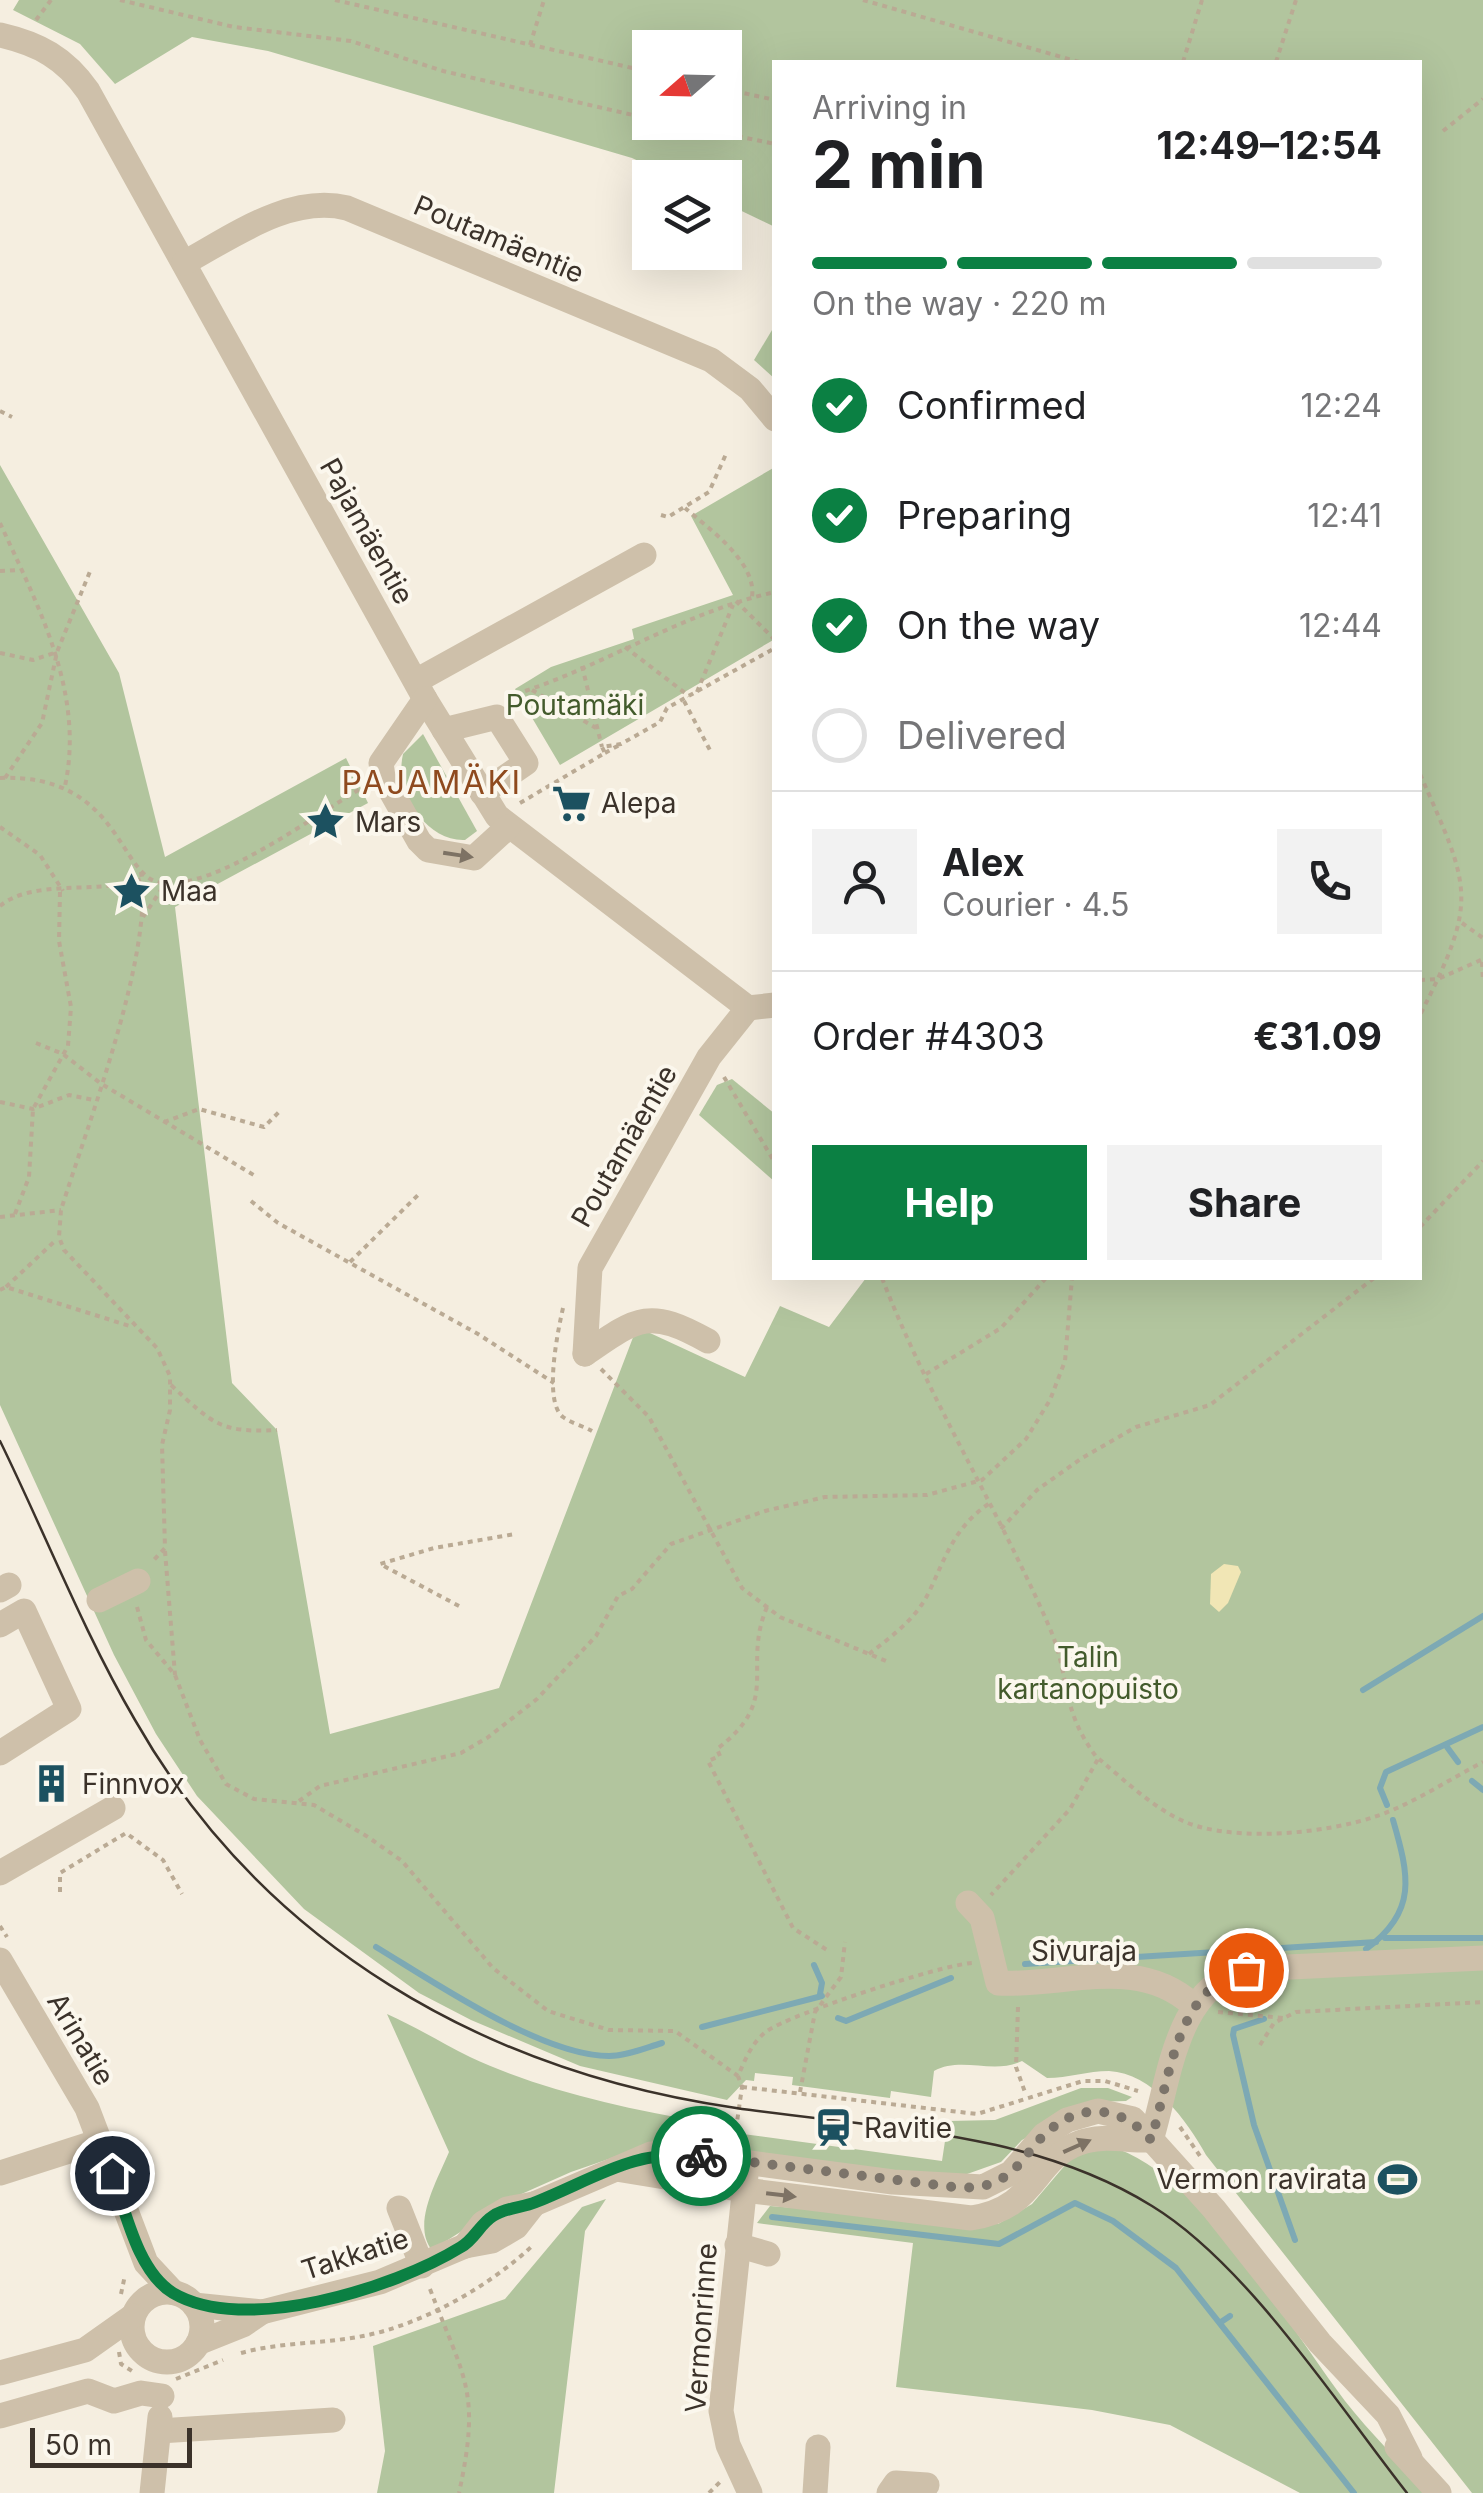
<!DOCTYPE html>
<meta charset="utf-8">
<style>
body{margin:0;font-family:Inter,sans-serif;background:#f2f2f2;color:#202124;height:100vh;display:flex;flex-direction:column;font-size:38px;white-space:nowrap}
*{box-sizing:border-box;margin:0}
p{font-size:32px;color:#757577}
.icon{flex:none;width:55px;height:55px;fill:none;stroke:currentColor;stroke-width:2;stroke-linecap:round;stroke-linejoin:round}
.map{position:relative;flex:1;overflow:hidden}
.details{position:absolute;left:772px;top:60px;width:650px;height:1220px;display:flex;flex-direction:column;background:#fff;border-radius:0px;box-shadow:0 10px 40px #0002}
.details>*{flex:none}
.needle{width:65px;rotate:250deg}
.tools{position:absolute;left:632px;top:30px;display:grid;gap:20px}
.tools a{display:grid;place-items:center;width:110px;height:110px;border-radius:0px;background:#fff;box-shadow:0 10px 40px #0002;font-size:50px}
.scale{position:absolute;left:30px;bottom:25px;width:162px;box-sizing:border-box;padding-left:10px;border:5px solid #3b322a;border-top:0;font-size:28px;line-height:35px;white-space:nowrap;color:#3b322a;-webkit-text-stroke:8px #fbf7ed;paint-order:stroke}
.pin{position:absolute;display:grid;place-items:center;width:85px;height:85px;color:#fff;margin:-42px;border:5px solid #fff;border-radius:50%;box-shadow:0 2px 10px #0007}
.courier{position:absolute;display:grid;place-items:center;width:100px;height:100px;margin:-50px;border:8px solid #0b8043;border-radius:50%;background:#fff;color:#222;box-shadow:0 2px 12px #0007}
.summary em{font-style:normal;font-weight:700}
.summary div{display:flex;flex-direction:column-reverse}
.summary{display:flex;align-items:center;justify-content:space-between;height:170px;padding:0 40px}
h1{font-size:65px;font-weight:700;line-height:75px}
.bar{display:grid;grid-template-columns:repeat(4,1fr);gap:15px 10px;align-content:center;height:120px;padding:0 40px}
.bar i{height:12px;border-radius:8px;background:#e0e0e0}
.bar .selected{background:#0b8043}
.bar p{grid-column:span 4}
.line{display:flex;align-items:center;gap:25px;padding:0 40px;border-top:2px solid #e0e0e0}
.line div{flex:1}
.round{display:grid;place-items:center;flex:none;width:105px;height:105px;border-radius:0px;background:#f2f2f2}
ol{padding:0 40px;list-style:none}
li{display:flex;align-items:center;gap:30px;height:110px}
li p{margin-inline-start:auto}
li .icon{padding:10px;border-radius:50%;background:#0b8043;color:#fff;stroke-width:4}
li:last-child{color:#757577}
li i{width:55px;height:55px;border:5px solid #e0e0e0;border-radius:50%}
.action{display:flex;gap:20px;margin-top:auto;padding:20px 40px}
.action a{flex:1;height:115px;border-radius:0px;background:#0b8043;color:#fff;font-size:40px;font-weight:700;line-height:115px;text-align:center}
.action a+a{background:#f2f2f2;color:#202124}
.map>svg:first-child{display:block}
</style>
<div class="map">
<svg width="1483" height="2493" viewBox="0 0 1483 2493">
<rect width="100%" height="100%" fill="#f5eee0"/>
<g fill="#b2c59e" fill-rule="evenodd">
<path d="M19 0H1483V2493H1472L1206 2155C1187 2120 1152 2073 1109 2071 1088 2071 1068 2078 1047 2078L1022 2061C994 2075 961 2056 934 2071L931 2097 891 2091 890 2098 792 2085 793 2077 755 2073 754 2081 746 2080 727 2100 580 2066 471 2020 419 1993 304 1909 197 1796 156 1734 114 1655 0 1405V465L119 673 165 857 346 758 368 803 175 907 232 1383 277 1430 330 1734 499 1688 637 1327 745 1377 780 1306 829 1327 866 1278H1420V62H775V227L725 203V178L673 177 632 158 268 51 192 37 115 84 80 44 13 10ZM650 48H725V122H650Z"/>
<polygon points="775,325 775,379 754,360"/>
<polygon points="775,467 775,639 560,765 515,689 551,667 634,639 632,629 733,595 691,516"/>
<path d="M423 734 477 831 465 840C426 842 394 791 403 754Z"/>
<polygon points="732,1079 775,1114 775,1182 699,1115 717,1085"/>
<path d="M387 2014C416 2027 442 2043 470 2057 543 2091 624 2108 702 2122L699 2148 629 2152 571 2172 517 2196 432 2250C411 2224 438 2179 449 2152Z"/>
<polygon points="1081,2088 1108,2088 1132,2097 1126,2101 1095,2102 1022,2140 1001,2162 953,2179 741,2153 743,2134 942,2161 948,2121 995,2120"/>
<path d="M1118 2149C1205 2181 1289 2327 1345 2401 1370 2433 1400 2461 1425 2493H1300L1170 2425 1092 2410 896 2387 913 2243 757 2223 770 2206 998 2224 1032 2204 1072 2157 1081 2152Z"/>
<polygon points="606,2199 585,2231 554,2493 377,2493 385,2451 373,2346 505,2299 582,2207"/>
</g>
<polygon fill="#f1e6b5" points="1224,1564 1238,1566 1241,1572 1228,1603 1219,1612 1210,1604 1211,1574"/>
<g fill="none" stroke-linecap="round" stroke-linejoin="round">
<g stroke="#7da9b4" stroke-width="6">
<polyline points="1363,1690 1483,1616"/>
<polyline points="1447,1747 1458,1762"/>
<polyline points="1472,1781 1483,1790"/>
<polyline points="1387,1805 1380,1788 1386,1772 1483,1727"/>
<polyline points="1385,1938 1483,1938"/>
<path d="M376 1947C434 1982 542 2056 609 2056 627 2056 645 2048 662 2043"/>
<path d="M1366 1949C1418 1912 1409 1875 1393 1820"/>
<polyline points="1025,1964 1376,1942"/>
<polyline points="814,1965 822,1983 820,1994"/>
<polyline points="838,2018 846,2021 951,1978"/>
<polyline points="1264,2019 1234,2029 1233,2035 1254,2125 1295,2240"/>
<polyline points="702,2027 822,1996"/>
<polyline points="772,2217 999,2244 1075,2203 1113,2221 1176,2268 1354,2493"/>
<polyline points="1221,2322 1230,2316"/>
</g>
<g stroke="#baaa94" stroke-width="4" stroke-dasharray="5 5" stroke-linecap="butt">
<polyline points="120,0 234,27 351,41 443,71 650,119"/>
<polyline points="335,0 650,72"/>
<polyline points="863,0 1079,62"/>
<polyline points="36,20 51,0"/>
<polyline points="530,45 544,0"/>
<polyline points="1183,62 1202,0"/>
<polyline points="1276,62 1296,0"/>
<polyline points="725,89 775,100"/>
<polyline points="669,122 775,144"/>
<polyline points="1443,131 1483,99"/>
<polyline points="0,411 12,417"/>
<path d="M685 508C708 528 757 562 752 597"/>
<polyline points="661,515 668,517 709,492 726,454"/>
<path d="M0 523C38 606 85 693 65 786"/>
<polyline points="0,571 20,570"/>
<polyline points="736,601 775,640"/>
<polyline points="625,647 689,696"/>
<polyline points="0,653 33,660 57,652"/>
<polyline points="582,666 602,747"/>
<polyline points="532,690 596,728"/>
<polyline points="697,692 733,605"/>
<path d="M506 697C599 670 677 614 775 592"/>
<polyline points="684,701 712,754"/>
<polyline points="605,753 621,744"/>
<path d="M1420 774C1471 890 1479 899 1420 1015"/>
<path d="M0 778C121 773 119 879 162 883 217 889 313 816 362 788"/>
<polyline points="5,778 42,723 57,652 91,569"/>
<polyline points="421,794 451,787"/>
<polyline points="520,803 605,753 602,747 621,744 660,722 667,708 775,648"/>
<polyline points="0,827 40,855 63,891"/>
<path d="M141 872C154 953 87 1126 61 1210L59 1237 64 1250 157 1348 170 1376V1410L162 1445 165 1548 152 1562"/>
<path d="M0 906C34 878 98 895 142 879"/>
<polyline points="143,917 165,884"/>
<polyline points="1462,923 1483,938"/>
<polyline points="1482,962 1483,982"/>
<polyline points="1420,980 1438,979 1483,959"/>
<polyline points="36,1043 63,1054 100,1083 257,1177"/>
<polyline points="724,1077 775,1163"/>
<polyline points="0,1102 33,1109 69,1095 94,1100"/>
<polyline points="164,1122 199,1109 264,1127 281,1110"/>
<polyline points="251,1201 278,1223 478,1334 554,1383"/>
<polyline points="15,1214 29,1177 33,1109 68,1046 71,1007 59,941 60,891"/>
<polyline points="0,1217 61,1210"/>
<polyline points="1420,1227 1483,1161"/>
<polyline points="350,1262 421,1192"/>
<path d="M882 1278C928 1397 997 1507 1048 1624 1072 1677 1058 1707 1098 1759L1070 1809 991 1895"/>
<polyline points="6,1287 57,1239"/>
<polyline points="0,1290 6,1287 133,1327"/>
<path d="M563 1308C558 1330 543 1402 563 1417 571 1423 583 1426 592 1431"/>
<polyline points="601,1369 649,1417 742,1588 780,1617 886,1661"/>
<polyline points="926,1374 1001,1328 1046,1278"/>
<path d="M171 1385C213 1424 220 1433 277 1430"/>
<polyline points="1001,1529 1037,1490 1082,1458 1136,1427 1210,1405 1374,1278"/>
<polyline points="165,1551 175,1675"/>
<polyline points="459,1606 380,1564 434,1548 515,1534"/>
<polyline points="137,1607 146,1640 175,1675 200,1740 226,1784 254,1799 314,1805 368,1837 402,1861 493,1968 548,2011 609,2030 675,2031 738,2076"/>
<path d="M767 1607C741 1669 783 1699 717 1749L720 1756 708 1761 793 1928 827 1950"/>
<path d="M869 1654C892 1636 916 1619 929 1592 946 1556 955 1526 990 1503"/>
<path d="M1099 1759C1128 1783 1162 1817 1200 1827 1250 1840 1325 1833 1374 1817 1411 1805 1448 1780 1483 1762"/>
<polyline points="299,1801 320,1786 461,1753 487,1738 537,1699 596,1636 618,1596 632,1589 671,1544 765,1511 825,1497 927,1495 982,1480 1026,1439 1050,1400 1065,1361 1072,1278"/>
<polyline points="60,1892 60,1873 126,1833 163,1860 182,1894"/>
<polyline points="0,1926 7,1937"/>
<polyline points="1018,2007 1016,2067 1026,2095"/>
<polyline points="1218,2012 1283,2018"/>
<polyline points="1260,2045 1274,2023 1296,2012 1483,2002"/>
<polyline points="742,2087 977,2114 1083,2081 1105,2081 1138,2091"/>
<polyline points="800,2092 815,2012 841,1977 845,1942"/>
<polyline points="1180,2127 1200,2156"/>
<path d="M727 2134 736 2129 742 2087 738 2076C745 2060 752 2042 767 2031 791 2014 940 1965 972 1963"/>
<path d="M430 2289C465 2381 481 2391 459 2493"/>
<polyline points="121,2294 125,2275"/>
<polyline points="119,2352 121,2364 132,2371"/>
<path d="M241 2353C280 2342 323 2344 363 2336 421 2325 488 2287 531 2247"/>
<polyline points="176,2379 223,2360"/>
<polyline points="709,2493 720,2482"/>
</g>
<g stroke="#cec0aa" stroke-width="25">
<path d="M0 35C39 44 65 58 88 91L425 699 497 816 748 1008"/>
<path d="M184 263C232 237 290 194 347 208L711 360 750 389 775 419"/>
<polyline points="416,681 644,555"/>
<polyline points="425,699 381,763 383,777 419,841 428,850 474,858 508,827"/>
<polyline points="444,730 497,717 526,763 482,793"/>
<polyline points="748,1008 775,1005"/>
<polyline points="585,1354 590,1268 709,1057 748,1008"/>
<path d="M585 1354C638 1317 649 1308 708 1341"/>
<polyline points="0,1590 9,1585"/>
<polyline points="99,1600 138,1581"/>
<polyline points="0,1625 24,1611 69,1709 0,1753"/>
<polyline points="0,1873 113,1808"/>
<path d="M968 1903 982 1918 998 1983C1065 1987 1137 1954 1193 2005"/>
<polyline points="0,1960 87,2108 146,2263 173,2292"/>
<path d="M1151 2140C1170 2079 1175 1988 1246 1969L1483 1958"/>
<path d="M616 2169 744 2190 971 2218C1038 2208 1032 2160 1079 2143 1102 2134 1127 2141 1151 2140"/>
<polyline points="0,2173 100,2141"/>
<polyline points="746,2175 721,2411 728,2445 750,2493"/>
<polyline points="399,2208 422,2266"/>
<polyline points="737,2245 768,2254"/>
<polyline points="465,2246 483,2223 507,2209 534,2204 651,2154 676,2153 893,2182 983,2187 1011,2173 1044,2135 1067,2120 1098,2111 1133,2119 1214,2209 1320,2343 1388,2415 1410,2458"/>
<circle cx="167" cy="2327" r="35"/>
<polyline points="194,2305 262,2312 380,2282 465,2246 492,2241 516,2227 534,2204"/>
<polyline points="198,2343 243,2325 262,2312"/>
<polyline points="0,2373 85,2350 133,2316"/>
<polyline points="0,2416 88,2391 114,2401 141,2393 162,2396"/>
<polyline points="159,2431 333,2420"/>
<polyline points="1397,2447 1439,2493"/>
<polyline points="152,2493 160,2417"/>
<polyline points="815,2493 818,2447"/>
<polyline points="889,2493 896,2483 927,2485"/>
</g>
<path stroke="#3b322a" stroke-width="2.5" d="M0 1441C45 1533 83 1631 135 1720 263 1945 485 2072 736 2108 877 2129 1028 2129 1152 2206 1247 2264 1337 2404 1407 2493"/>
</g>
<defs><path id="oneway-solid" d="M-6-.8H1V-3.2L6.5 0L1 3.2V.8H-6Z" transform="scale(2.5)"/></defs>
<g fill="#7d7264">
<use href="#oneway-solid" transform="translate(458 855) rotate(9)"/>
<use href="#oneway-solid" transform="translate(1077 2146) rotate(-24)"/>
<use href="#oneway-solid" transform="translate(781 2195) rotate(7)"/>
</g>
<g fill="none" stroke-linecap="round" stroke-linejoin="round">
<path stroke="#7c746a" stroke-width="10" stroke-dasharray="0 18" d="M701 2156 962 2188C975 2187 987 2187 999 2180 1019 2170 1028 2151 1043 2136 1078 2101 1121 2105 1151 2140 1170 2080 1175 1988 1246 1970"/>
<path stroke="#0b8043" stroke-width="12" d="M112 2173C125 2209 137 2271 173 2293 244 2335 393 2289 461 2247 474 2240 480 2224 493 2216 507 2207 522 2208 536 2202 594 2179 636 2148 701 2156"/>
</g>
<defs>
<symbol id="supermarket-bare" viewBox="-9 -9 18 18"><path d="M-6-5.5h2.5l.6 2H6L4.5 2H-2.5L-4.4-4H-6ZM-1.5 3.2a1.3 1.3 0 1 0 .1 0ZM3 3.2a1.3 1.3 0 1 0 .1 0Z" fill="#1c5160" stroke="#fbf7ed" stroke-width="2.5" paint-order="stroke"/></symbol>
<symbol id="sight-bare" viewBox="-9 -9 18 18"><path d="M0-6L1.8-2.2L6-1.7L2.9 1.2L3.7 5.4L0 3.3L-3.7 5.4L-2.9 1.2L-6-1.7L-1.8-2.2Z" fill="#1c5160" stroke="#fbf7ed" stroke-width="2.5" paint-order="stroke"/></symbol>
<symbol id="building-bare" viewBox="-9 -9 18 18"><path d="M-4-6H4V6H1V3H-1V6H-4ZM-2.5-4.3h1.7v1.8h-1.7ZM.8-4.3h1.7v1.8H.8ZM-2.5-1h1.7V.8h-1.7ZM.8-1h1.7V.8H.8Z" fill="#1c5160" stroke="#fbf7ed" stroke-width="2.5" paint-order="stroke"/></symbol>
<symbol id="station-bare" viewBox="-9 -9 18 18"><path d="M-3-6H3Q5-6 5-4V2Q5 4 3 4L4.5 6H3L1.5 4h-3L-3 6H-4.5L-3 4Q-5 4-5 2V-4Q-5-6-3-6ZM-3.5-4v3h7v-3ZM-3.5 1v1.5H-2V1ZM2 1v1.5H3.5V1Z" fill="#1c5160" stroke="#fbf7ed" stroke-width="2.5" paint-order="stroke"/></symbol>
<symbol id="stadium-bare" viewBox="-9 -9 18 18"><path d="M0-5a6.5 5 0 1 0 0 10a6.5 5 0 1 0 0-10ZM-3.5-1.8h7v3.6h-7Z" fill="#1c5160" stroke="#fbf7ed" stroke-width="2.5" paint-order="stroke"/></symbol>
</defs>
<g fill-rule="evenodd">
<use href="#supermarket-bare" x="544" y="776" width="55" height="55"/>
<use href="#sight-bare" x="298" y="794" width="55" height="55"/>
<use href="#sight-bare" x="104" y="864" width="55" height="55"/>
<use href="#building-bare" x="24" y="1756" width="55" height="55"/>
<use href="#station-bare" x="806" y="2100" width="55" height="55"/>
<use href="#stadium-bare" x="1370" y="2152" width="55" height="55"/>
</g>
<g text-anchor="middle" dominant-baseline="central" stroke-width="8" stroke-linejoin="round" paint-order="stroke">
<g font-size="28" fill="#3b322a" stroke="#fbf7ed">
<text transform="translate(499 239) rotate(23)">Poutamäentie</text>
<text transform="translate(367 531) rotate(61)">Pajamäentie</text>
<text transform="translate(624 1146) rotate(-60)">Poutamäentie</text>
<text x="1084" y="1951">Sivuraja</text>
<text transform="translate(81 2039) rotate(59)">Arinatie</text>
<text transform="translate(355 2254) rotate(-18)">Takkatie</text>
<text transform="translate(701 2328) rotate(-86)">Vermonrinne</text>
</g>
<g font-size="28" fill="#435b2c" stroke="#fbf7ed">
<text x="575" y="705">Poutamäki</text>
<text x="1088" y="1657">Talin<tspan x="1088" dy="32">kartanopuisto</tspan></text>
</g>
<g font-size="28" fill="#3b322a" stroke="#fbf7ed" text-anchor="start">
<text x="601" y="803">Alepa</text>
<text x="355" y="822">Mars</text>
<text x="161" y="891">Maa</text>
<text x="82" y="1784">Finnvox</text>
<text x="864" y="2128">Ravitie</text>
<text x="1367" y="2179" text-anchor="end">Vermon ravirata</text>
</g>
<g font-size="32" letter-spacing="2.5" fill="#8f4a1e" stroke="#fbf7ed">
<text x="432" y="782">PAJAMÄKI</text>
</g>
</g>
</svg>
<div class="tools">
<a><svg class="needle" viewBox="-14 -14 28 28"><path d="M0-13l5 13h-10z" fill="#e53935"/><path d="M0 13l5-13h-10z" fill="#757577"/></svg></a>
<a><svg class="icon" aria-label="layers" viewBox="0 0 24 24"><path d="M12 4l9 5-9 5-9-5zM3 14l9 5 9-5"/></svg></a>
</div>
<div class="scale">50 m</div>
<div class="pin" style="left:1246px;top:1970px;background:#ea580c"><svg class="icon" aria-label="bag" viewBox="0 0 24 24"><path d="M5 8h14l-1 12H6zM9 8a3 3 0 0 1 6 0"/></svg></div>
<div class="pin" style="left:112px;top:2173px;background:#1f2937"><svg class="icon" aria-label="home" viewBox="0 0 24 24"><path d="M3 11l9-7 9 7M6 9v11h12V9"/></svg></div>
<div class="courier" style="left:701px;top:2156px"><svg class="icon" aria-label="bike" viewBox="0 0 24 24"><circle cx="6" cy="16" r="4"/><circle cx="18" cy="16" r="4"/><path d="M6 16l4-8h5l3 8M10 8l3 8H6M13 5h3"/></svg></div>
<section class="details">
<div class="summary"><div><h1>2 min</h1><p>Arriving in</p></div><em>12:49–12:54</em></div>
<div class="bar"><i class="selected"></i><i class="selected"></i><i class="selected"></i><i></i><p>On the way · 220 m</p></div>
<ol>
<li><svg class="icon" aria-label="check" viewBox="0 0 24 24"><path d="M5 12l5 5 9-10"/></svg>Confirmed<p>12:24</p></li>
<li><svg class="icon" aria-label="check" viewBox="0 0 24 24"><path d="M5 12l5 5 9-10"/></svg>Preparing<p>12:41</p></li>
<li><svg class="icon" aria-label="check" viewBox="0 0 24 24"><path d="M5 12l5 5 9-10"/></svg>On the way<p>12:44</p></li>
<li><i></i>Delivered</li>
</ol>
<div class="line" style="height:180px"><a class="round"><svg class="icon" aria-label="person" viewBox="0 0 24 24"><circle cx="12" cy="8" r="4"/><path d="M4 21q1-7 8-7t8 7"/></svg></a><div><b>Alex</b><p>Courier · 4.5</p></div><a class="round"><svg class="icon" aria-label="phone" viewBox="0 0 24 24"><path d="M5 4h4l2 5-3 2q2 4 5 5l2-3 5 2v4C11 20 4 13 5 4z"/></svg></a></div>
<div class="line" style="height:130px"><div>Order #4303</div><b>€31.09</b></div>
<div class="action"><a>Help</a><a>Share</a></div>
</section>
</div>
